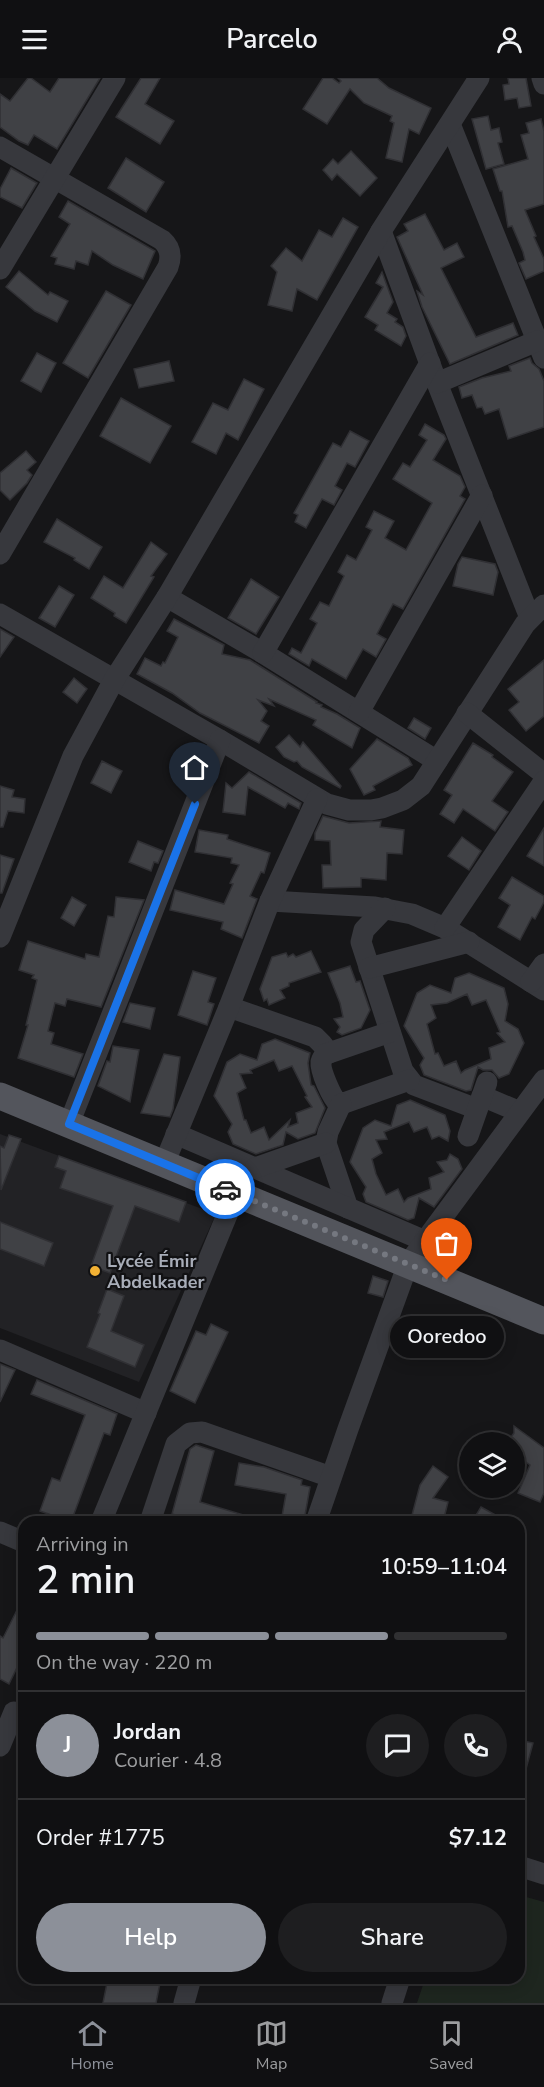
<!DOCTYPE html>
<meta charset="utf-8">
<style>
body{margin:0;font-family:"Nunito Sans",sans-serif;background:#1e1e20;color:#f1f3f6;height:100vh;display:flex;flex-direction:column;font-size:22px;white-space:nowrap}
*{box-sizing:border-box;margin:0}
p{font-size:20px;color:#9c9d9f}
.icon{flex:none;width:33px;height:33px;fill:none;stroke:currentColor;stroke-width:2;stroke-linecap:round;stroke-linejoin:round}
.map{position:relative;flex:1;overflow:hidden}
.drawer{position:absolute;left:18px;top:1438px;width:507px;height:468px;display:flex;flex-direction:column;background:#101012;border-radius:18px;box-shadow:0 3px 15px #0003,0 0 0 2px #303032}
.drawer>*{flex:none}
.controls{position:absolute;left:459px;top:1354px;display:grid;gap:12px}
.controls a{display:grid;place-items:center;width:66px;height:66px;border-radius:50%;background:#101012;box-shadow:0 3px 15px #0003,0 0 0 2px #303032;font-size:30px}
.pin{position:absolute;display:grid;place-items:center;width:51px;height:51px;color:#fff;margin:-62px -26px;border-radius:50% 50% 50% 0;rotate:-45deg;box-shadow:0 0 6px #0007}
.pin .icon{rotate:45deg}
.courier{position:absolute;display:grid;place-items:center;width:60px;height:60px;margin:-30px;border:4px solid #1a73e8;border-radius:50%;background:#fff;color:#222;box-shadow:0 2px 8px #0007}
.bubble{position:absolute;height:42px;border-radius:21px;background:#101012;box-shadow:0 3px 15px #0003,0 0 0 2px #303032;font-size:20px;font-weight:600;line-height:42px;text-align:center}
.headline em{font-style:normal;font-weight:600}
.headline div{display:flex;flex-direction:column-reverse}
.headline{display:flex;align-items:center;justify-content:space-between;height:102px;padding:0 18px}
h1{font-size:39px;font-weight:600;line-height:45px}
.bar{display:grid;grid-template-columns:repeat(4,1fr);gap:9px 6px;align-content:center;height:72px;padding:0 18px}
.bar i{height:8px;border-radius:4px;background:#303032}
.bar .current{background:#8c9099}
.bar p{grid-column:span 4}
.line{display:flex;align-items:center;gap:15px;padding:0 18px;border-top:2px solid #303032}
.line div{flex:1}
.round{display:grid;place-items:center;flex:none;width:63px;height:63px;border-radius:32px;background:#1e1e20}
.cta{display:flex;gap:12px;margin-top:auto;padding:12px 18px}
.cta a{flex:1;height:69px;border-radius:36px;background:#8c9099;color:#fff;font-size:24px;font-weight:600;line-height:69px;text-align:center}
.cta a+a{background:#1e1e20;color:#f1f3f6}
header{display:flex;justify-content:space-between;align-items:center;height:78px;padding:0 18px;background:#101012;font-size:27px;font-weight:600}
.tab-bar{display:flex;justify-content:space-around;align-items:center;height:84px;border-top:2px solid #303032;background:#101012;font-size:16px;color:#9c9d9f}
.tab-bar a{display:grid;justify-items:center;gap:3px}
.tab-bar .current{color:#8c9099}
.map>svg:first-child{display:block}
</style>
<header><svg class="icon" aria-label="menu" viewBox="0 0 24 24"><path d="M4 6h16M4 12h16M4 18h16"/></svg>Parcelo<svg class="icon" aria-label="person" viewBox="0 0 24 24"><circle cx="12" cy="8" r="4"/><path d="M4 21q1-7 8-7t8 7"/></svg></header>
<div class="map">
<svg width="544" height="1925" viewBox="0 0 544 1925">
<rect width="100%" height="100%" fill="#161618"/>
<polygon fill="#222225" points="0,1056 216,1136 139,1304 0,1250"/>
<polygon fill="#1e261f" points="519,1817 544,1824 544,1925 417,1925 425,1901 519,1900"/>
<g fill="#404145" stroke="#303034" stroke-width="1.5" fill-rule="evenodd">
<polygon points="28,0 31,0 50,14 59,0 100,0 57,71 34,57 28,67 19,63 0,49 0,16 10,23"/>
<polygon points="141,0 160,0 145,26 174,43 160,66 116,39"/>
<polygon points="323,0 332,0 339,5 341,3 338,0 377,0 389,10 431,30 419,56 409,51 402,84 386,80 394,45 390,43 392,38 364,25 350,11 327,46 303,31"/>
<polygon points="508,0 526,0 531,28 519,30 517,20 505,22 503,7 509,6"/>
<polygon points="488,38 491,52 499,50 502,64 498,65 504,86 486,91 472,41"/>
<polygon points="541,41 544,53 544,126 525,132 536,158 534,159 544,181 544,193 526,201 519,185 525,182 523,174 512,148 508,149 502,113 500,113 493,91 528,81 521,57 529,55 526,45"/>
<polygon points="351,73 377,100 360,118 337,96 332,102 323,92 333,81 338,86"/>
<polygon points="126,80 164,104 146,134 108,110"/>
<polygon points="11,90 37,105 22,130 0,119 0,111"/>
<polygon points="68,123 155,173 143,201 113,187 92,173 88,187 76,183 74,191 55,186 57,180 51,178 70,146 59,139"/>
<polygon points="425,136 444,172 457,165 464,179 441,190 476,259 513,245 518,257 450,286 422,229 417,213 423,217 397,159 408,153 404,146"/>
<polygon points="343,140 358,149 317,222 297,211 292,233 268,227 277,194 271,188 286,170 302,183 319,152 332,159"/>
<polygon points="19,193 48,217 50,214 68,223 57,244 35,233 6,209"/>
<polygon points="382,194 393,224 387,235 397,241 395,244 403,249 406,258 401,268 375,252 378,247 365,239 383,209 376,205"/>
<polygon points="106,213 131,227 88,300 63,285"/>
<polygon points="37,275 56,285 41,314 21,303"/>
<polygon points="530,280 532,285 539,291 544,303 544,349 508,361 499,331 485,336 482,329 477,330 472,317 462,320 459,309 482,300 511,293 509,288"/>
<polygon points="169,283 174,303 139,310 134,291"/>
<polygon points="244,301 264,311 238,362 226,355 216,376 192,364 213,325 228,332"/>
<polygon points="121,320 171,348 150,385 100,358"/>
<polygon points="425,346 444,357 446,361 433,382 460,398 465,409 460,418 465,421 403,531 393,526 377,556 386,561 376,579 363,571 346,601 312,581 309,588 289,576 292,570 301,575 317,545 310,541 320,524 329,528 344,498 338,494 347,477 356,482 372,452 366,449 374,433 394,443 385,460 406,472 432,425 393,401 403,385 410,389 427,362 419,357"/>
<polygon points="350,353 369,363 355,389 347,385 335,408 342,412 334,427 322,421 306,450 295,444 298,437 294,435 333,365 341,369"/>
<polygon points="26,373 36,384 27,392 32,397 27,405 10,422 0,412 0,395"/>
<polygon points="57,441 102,469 89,491 74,482 75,480 44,464"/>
<polygon points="151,464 167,476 151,498 154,499 126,545 114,538 115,535 91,520 104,498 123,510"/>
<polygon points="462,479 495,486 498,494 493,517 453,508 458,486"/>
<polygon points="251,501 279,519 256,556 228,540"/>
<polygon points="59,508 74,517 55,549 39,540"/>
<polygon points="174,541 224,567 222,576 250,582 317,624 316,625 322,627 321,629 337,636 360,650 352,670 313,647 316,642 269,621 274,628 258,622 267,633 261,643 269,648 259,665 200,635 172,615 137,596 145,580 161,588 163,584 165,585 178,559 167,553"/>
<polygon points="0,551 14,559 0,579"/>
<polygon points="544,582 544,638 526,653 509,632 519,624 508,611"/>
<polygon points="74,600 87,611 77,625 63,614"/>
<polygon points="414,640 431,650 425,661 408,650"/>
<polygon points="289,657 300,669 303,664 341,708 340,710 302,689 297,683 294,684 284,679 276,669"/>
<polygon points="377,661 408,680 412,687 373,708 375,712 364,717 350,691"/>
<polygon points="473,665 493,677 492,679 513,694 492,723 508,734 495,753 463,731 454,745 440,736 452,717 444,712"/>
<polygon points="102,683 122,693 111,715 91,705"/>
<polygon points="249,694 301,725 299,731 288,725 285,730 248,709 245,737 223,734 226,705 232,710"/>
<polygon points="0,708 14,712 12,719 25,721 24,735 8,733 3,749 0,749"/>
<polygon points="323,738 349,745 381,743 380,749 404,752 402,776 387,775 386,802 361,800 361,809 323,810 322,787 331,787 330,763 315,762 315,755"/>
<polygon points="544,750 544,788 527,778"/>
<polygon points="199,752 228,757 227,761 270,775 264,795 261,794 250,818 257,821 242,860 221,851 223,844 170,832 175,812 224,826 233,806 230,805 239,787 231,785 232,780 195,774"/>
<polygon points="462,759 481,773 469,792 448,778"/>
<polygon points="138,763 163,773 158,785 154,784 151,793 129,784"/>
<polygon points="0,777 14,781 2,815 0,815"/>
<polygon points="512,799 544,818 544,824 535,841 532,839 520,862 498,849 510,827 499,820"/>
<polygon points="72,819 86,827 74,848 61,840"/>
<polygon points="116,819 144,822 101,929 67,921 65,928 55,925 48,953 54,955 51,966 83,976 74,999 18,980 28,947 26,947 37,902 32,900 34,897 19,892 28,863 85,881 86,876 99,879 108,838 114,839"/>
<polygon points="311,873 321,894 289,905 289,908 280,912 285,920 269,927 267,921 264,923 260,911 272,879 286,875 288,879 293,876 296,879"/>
<polygon points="350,888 356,904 360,903 370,932 361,950 342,957 337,954 340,949 334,941 343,939 340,925 328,895"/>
<polygon points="193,893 216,900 208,924 214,926 207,947 178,937"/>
<path d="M469 895 504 910 508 926 505 943 518 951 524 965 509 996 499 1000 492 992H483L478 989 471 1012 466 1013 424 997 420 987 424 980 404 948 417 915 430 907 451 915 455 900ZM467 916 472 927 486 922 500 954 497 955 505 964 489 970 491 981 465 992 461 995 456 983 444 988 438 975 435 976 427 946 436 940 431 927 447 925Z"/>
<polygon points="130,925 155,930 150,951 123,944"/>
<path d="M275 961 310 975 308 985 311 1007 314 1008 325 1030 315 1055 298 1061 286 1054 283 1067 256 1076 233 1066 228 1054 232 1046 214 1018 227 984 240 976 257 982 262 966ZM274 982 279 993 292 988 307 1018 305 1019 312 1029 296 1035 298 1045 288 1049 290 1042 269 1062 264 1049 251 1055 246 1042H244L237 1015 246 1010 240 996 252 995 250 992Z"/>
<polygon points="113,968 139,972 130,1024 98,1008 107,983 110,984"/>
<polygon points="164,976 180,979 173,1031 170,1039 141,1035"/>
<polygon points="410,1022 445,1037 450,1053 448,1063 439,1058 432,1061 427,1049 414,1054 409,1044 384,1054 387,1061 376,1062 382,1075 372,1081 376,1096 386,1117 398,1111 404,1124 408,1120 431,1111 429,1100 444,1094 437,1084 447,1082 450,1076 458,1081 462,1091 434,1129 419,1120 414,1140 408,1142 366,1124 363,1116 366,1109 350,1084 363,1050 375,1042 391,1048 397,1027"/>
<polygon points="9,1057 21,1061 1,1112 0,1068 4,1070"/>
<polygon points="59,1078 186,1124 179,1144 135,1128 110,1195 91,1188 113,1128 60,1110 66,1093 55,1089"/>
<polygon points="0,1144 53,1165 44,1188 0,1171"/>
<polygon points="373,1198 388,1203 383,1219 368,1215"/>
<polygon points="107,1211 124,1218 111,1253 144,1267 135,1289 87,1269 100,1236 98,1235"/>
<polygon points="211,1246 228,1254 195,1325 170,1313 196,1253 206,1257"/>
<polygon points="0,1286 15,1292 0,1324"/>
<polygon points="37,1302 117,1336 110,1357 104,1355 71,1444 40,1433 52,1400 60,1403 85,1337 31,1316"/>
<polygon points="514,1348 544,1370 544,1415 540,1424 518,1415 530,1387 514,1376 514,1365 507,1365 514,1355"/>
<polygon points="196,1367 214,1373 200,1424 257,1441 257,1444 202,1444 172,1436 190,1371"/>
<polygon points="239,1385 264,1389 302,1402 301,1407 310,1409 304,1443 297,1441 297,1444 281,1444 286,1416 235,1407"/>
<polygon points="433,1388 448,1399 433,1420 448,1424 443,1444 416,1444 416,1442 411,1441 420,1407"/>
<polygon points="481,1429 508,1444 472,1444"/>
<polygon points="24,1518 24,1575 9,1606 0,1601 0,1558 3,1560"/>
<polygon points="519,1662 533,1665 523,1702 519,1702"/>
<polygon points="108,1900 161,1900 156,1925 103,1925"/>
</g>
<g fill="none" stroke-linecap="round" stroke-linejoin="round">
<g stroke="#37383d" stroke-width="21">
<polyline points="542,0 544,6"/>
<polyline points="450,46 544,280"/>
<path d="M0 69 162 162C170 169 172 178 168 189L0 476"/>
<polyline points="381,153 437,305 530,540"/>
<polyline points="0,191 115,0"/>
<polyline points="437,305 537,263"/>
<polyline points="167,519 263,575 437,683"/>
<polyline points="0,536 220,662 327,726 349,732 371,732 382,730 403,722 421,708 525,546 544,527"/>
<polyline points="263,575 430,285"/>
<polyline points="359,634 482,417"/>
<polyline points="467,635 544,696"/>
<polyline points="270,823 375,829 412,836 445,850 544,912"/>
<polyline points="385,830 364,852 361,864 403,993 414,1007 477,1031"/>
<polyline points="445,850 544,703"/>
<polyline points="0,859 73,678 114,602 167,519 381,153 479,0"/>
<polyline points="369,890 469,864"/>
<polyline points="531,904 544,886"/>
<polyline points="229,929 315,959 322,966 329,975"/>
<path d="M390 954 326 976C323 979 322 980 321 984 320 993 332 1020 338 1025H344L409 1002"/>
<polyline points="482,1018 520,1034"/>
<polyline points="341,1026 328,1054 326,1065 348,1130"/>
<polyline points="69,1046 220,662"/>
<polyline points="176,1056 425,1163"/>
<polyline points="468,1058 487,1004"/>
<polyline points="164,1086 229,929 270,823 317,721"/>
<polyline points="255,1090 326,1065"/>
<polyline points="0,1272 146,1335"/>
<polyline points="101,1444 236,1115"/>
<polyline points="150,1444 176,1366 190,1355 202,1354 331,1399"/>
<polyline points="316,1444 348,1351 408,1186 544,1002"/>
<polyline points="0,1454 24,1464"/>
<polyline points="0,1668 14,1634"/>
<polyline points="519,1788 544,1796"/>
<polyline points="184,1925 191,1900"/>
<polyline points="392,1925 400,1900"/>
</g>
<polyline stroke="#53555c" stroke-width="27" points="0,1018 544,1243"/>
</g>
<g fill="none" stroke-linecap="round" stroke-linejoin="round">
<polyline stroke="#757880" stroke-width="6" stroke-dasharray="0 10.8" points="225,1111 447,1202"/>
<polyline stroke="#1a73e8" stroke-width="8" points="195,726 69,1046 225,1111"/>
</g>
<circle fill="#f2b134" stroke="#111113" stroke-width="2" cx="95" cy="1193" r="6"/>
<g text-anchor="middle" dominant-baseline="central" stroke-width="4.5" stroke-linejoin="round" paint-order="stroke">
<g font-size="18" font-weight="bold" fill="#a8adb8" stroke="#111113" text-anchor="start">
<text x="107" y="1183">Lycée Émir<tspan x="107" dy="21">Abdelkader</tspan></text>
</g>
</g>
</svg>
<div class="controls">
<a><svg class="icon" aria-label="layers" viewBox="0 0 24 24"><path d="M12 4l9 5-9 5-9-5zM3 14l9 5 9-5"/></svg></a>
</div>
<div class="pin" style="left:447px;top:1202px;background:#ea580c"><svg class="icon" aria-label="bag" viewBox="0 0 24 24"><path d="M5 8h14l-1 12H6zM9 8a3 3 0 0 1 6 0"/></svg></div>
<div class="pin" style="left:195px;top:726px;background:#1f2937"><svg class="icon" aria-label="home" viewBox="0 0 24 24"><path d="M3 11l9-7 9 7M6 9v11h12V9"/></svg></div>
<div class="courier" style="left:225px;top:1111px"><svg class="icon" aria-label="car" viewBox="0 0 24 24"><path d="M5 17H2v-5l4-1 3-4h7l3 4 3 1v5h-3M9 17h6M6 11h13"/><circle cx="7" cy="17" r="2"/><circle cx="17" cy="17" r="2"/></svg></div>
<div class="bubble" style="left:390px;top:1238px;width:114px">Ooredoo</div>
<section class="drawer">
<div class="headline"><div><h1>2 min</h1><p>Arriving in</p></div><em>10:59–11:04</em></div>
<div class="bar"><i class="current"></i><i class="current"></i><i class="current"></i><i></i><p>On the way · 220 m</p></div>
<div class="line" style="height:108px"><b class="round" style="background:#8c9099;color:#fff">J</b><div><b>Jordan</b><p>Courier · 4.8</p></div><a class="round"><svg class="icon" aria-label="chat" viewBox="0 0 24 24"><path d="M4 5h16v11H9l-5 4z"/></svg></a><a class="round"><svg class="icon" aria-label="phone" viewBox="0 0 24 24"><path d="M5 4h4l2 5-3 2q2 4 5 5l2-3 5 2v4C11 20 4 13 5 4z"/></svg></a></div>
<div class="line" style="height:78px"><div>Order #1775</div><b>$7.12</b></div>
<div class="cta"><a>Help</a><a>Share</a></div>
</section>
</div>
<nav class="tab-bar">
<a class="current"><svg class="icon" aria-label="home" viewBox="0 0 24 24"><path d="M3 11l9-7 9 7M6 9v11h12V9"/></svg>Home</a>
<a><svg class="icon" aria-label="map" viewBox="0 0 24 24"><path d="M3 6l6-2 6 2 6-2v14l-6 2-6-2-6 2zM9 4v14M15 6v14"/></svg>Map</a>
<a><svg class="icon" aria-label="saved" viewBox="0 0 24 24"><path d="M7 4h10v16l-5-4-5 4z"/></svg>Saved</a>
</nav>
